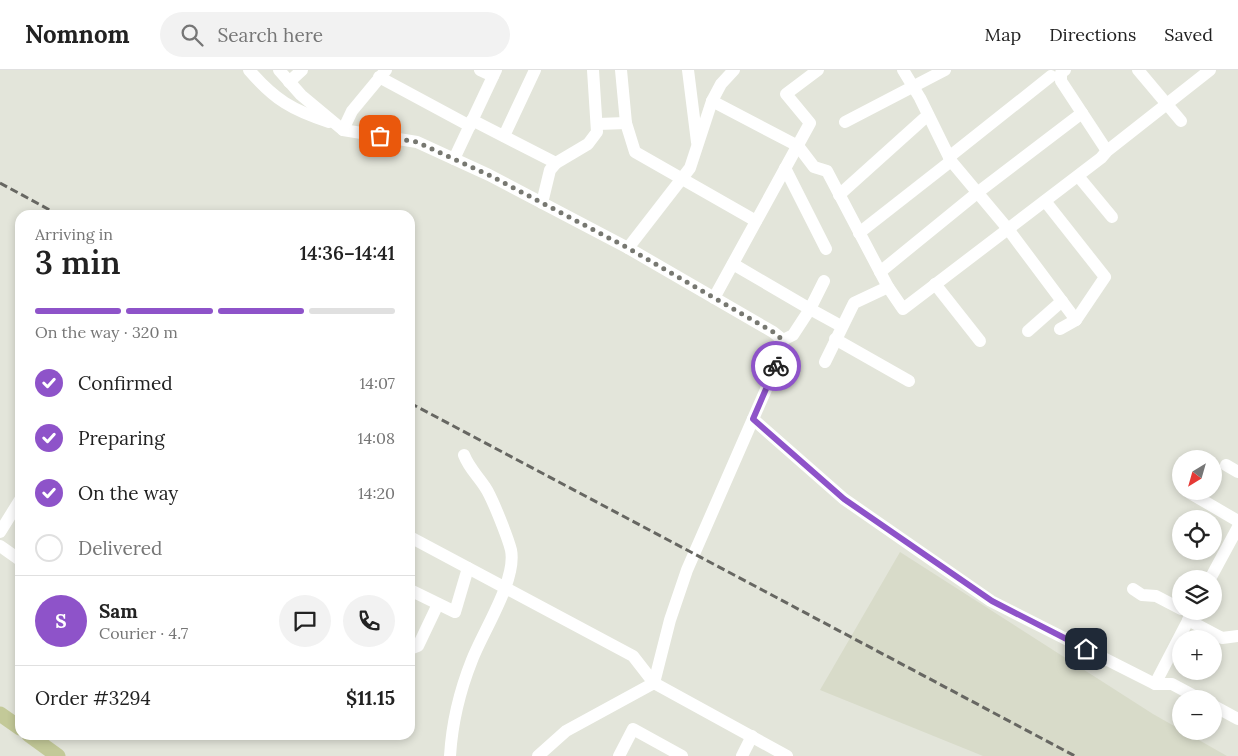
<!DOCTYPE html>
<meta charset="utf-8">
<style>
body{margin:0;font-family:Lora,serif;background:#f2f2f2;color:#222;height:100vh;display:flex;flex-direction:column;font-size:19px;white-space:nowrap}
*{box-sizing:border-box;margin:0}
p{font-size:16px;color:#767676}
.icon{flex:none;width:28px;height:28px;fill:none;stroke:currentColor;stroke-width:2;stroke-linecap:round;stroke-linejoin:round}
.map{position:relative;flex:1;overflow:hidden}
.details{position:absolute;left:15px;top:140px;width:400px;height:530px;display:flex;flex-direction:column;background:#fff;border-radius:15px;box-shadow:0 2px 8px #0003}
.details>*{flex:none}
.needle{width:32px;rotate:217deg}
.controls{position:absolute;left:1172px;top:380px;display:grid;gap:10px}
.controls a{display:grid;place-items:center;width:50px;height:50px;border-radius:50%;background:#fff;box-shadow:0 2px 8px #0003;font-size:25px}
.pin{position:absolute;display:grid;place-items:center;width:42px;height:42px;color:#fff;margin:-21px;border-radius:10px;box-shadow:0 2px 8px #0006}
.courier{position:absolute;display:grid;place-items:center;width:50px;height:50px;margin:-25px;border:4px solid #8e53c9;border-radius:50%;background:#fff;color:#222;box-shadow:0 1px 6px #0007}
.overview em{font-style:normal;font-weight:600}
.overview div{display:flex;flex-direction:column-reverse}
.overview{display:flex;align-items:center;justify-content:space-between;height:85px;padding:0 20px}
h1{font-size:32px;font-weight:600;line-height:38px}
.bar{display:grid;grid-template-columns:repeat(4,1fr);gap:8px 5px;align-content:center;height:60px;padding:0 20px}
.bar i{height:6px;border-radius:4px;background:#e0e0e0}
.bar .current{background:#8e53c9}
.bar p{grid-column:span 4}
.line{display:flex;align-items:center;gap:12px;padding:0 20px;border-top:1px solid #e0e0e0}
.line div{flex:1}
.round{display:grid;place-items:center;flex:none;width:52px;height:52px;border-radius:26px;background:#f2f2f2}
ol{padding:0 20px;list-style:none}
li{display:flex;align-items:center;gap:15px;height:55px}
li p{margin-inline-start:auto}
li .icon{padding:5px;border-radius:50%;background:#8e53c9;color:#fff;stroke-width:4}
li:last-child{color:#767676}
li i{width:28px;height:28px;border:2px solid #e0e0e0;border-radius:50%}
header{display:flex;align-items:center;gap:30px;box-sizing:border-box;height:70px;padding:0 25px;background:#fff;border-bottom:1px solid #e0e0e0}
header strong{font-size:24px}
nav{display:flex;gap:28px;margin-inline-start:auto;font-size:18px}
.search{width:350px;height:45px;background:#f2f2f2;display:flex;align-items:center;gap:12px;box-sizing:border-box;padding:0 18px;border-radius:28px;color:#767676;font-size:19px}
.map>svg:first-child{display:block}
</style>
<header>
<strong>Nomnom</strong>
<div class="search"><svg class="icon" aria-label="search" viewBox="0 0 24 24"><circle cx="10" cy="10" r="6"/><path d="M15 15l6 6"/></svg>Search here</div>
<nav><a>Map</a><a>Directions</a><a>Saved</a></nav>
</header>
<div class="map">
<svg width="1238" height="686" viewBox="0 0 1238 686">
<rect width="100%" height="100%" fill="#e3e5da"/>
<polygon fill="#d8dbc9" points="900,482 1153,644 1227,686 983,686 820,620"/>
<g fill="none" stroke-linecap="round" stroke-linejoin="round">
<g stroke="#fff" stroke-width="12">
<path d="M249 0C275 30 292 40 329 52"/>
<polyline points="279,0 301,25 343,60 417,72 489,105 628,178 773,262 783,270 781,285 753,349"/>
<polyline points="480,0 493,6"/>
<polyline points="621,0 626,53 635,82 756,151"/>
<polyline points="688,0 697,72"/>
<polyline points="903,0 920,28 951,91 1008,159 1101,88 1107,81 1210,0"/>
<polyline points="1065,0 1061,3 1061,11 1107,81"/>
<polyline points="1138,0 1181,51"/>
<polyline points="379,7 470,56"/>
<polyline points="289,12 302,0"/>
<polyline points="712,31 798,76 814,97 827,101 888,217 903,239 1008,159 1076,250"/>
<polyline points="472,50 556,93"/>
<polyline points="845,52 945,0"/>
<polyline points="598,54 626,53"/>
<polyline points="343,60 352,41 386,0"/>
<polyline points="504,66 535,0"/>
<polyline points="949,87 1051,6"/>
<polyline points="454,89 496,0"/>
<polyline points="785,98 826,179"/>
<polyline points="1078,106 1112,147"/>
<polyline points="839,125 928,45"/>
<polyline points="1045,131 1105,207 1076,250 1060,259"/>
<polyline points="542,133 550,100 556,93 588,74 597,62 593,0"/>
<polyline points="859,163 951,91"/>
<polyline points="628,178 690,98 712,31 721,14 734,0"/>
<polyline points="733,194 810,239 824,211"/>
<polyline points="880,202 977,123 1082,43"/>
<polyline points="935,214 980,271"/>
<polyline points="714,228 810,53 786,24 818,0"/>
<polyline points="1028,261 1062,231"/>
<polyline points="835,269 909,311"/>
<polyline points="783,270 793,265 810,239 841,256"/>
<polyline points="825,292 854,233 888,217"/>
<polyline points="1226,395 1238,402"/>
<polyline points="1190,423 1238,451"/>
<polyline points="0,462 20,430"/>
<polyline points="410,467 633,586 654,613 787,686"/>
<polyline points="0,476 20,490"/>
<polyline points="1210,509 1238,457"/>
<polyline points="1133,519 1142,525 1156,526 1181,539"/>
<polyline points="410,520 455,542 468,498"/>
<polyline points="1188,550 1222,568 1238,566"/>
<polyline points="410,579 418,576 438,534"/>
<polyline points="1155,614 1193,541"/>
<polyline points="1214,636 1238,649"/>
<path d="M450 686C452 653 460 620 472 590 483 561 517 510 511 480 508 468 492 427 485 417 478 406 469 398 464 385"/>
<polyline points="538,686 566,661 654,613 670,550 687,500 753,349 844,429 991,531 1155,614 1172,614 1200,629"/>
<polyline points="619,686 633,659 682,686"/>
<polyline points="742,686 752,666"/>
</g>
<g stroke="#c3c998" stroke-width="15">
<polyline points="0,644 20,658"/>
<polyline points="29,665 58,686"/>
</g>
<g stroke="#676762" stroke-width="3" stroke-dasharray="8 4" stroke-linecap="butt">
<polyline points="0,113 59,145"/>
<polyline points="410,333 1075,686"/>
</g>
</g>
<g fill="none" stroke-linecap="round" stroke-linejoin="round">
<polyline stroke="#777871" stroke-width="5" stroke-dasharray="0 9" points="380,66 417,72 489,105 628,178 773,262 783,270 781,285 776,296"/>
<polyline stroke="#8e53c9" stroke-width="6" points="776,296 753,349 844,429 992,531 1086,579"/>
</g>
</svg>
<div class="controls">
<a><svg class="needle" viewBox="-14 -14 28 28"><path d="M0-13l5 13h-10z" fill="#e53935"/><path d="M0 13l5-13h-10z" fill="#767676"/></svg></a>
<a><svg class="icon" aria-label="locate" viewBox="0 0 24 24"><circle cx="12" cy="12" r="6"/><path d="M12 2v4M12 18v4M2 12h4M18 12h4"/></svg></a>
<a><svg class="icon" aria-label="layers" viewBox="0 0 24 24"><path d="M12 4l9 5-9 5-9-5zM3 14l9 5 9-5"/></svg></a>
<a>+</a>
<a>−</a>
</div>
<div class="pin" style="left:380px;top:66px;background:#ea580c"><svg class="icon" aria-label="bag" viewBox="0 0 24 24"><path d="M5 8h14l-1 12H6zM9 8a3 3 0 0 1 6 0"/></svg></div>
<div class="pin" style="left:1086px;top:579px;background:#1f2937"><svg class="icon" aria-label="home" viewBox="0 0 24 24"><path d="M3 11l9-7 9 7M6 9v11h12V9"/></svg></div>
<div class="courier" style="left:776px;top:296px"><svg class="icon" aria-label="bike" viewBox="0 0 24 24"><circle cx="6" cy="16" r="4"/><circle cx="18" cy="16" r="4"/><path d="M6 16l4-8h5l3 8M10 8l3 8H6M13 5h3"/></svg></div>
<section class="details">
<div class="overview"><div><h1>3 min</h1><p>Arriving in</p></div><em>14:36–14:41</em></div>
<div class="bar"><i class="current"></i><i class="current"></i><i class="current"></i><i></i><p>On the way · 320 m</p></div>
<ol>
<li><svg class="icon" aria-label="check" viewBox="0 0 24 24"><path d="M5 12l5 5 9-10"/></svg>Confirmed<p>14:07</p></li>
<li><svg class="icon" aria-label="check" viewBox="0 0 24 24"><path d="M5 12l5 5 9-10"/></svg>Preparing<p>14:08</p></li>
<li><svg class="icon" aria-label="check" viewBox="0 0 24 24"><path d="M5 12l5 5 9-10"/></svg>On the way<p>14:20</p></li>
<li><i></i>Delivered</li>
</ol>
<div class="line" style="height:90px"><b class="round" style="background:#8e53c9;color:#fff">S</b><div><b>Sam</b><p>Courier · 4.7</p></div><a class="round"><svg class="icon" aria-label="chat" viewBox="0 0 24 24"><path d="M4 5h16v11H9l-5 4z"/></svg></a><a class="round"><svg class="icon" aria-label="phone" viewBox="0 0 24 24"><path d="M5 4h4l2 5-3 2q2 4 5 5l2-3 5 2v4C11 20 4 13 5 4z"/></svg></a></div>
<div class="line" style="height:65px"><div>Order #3294</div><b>$11.15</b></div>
</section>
</div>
